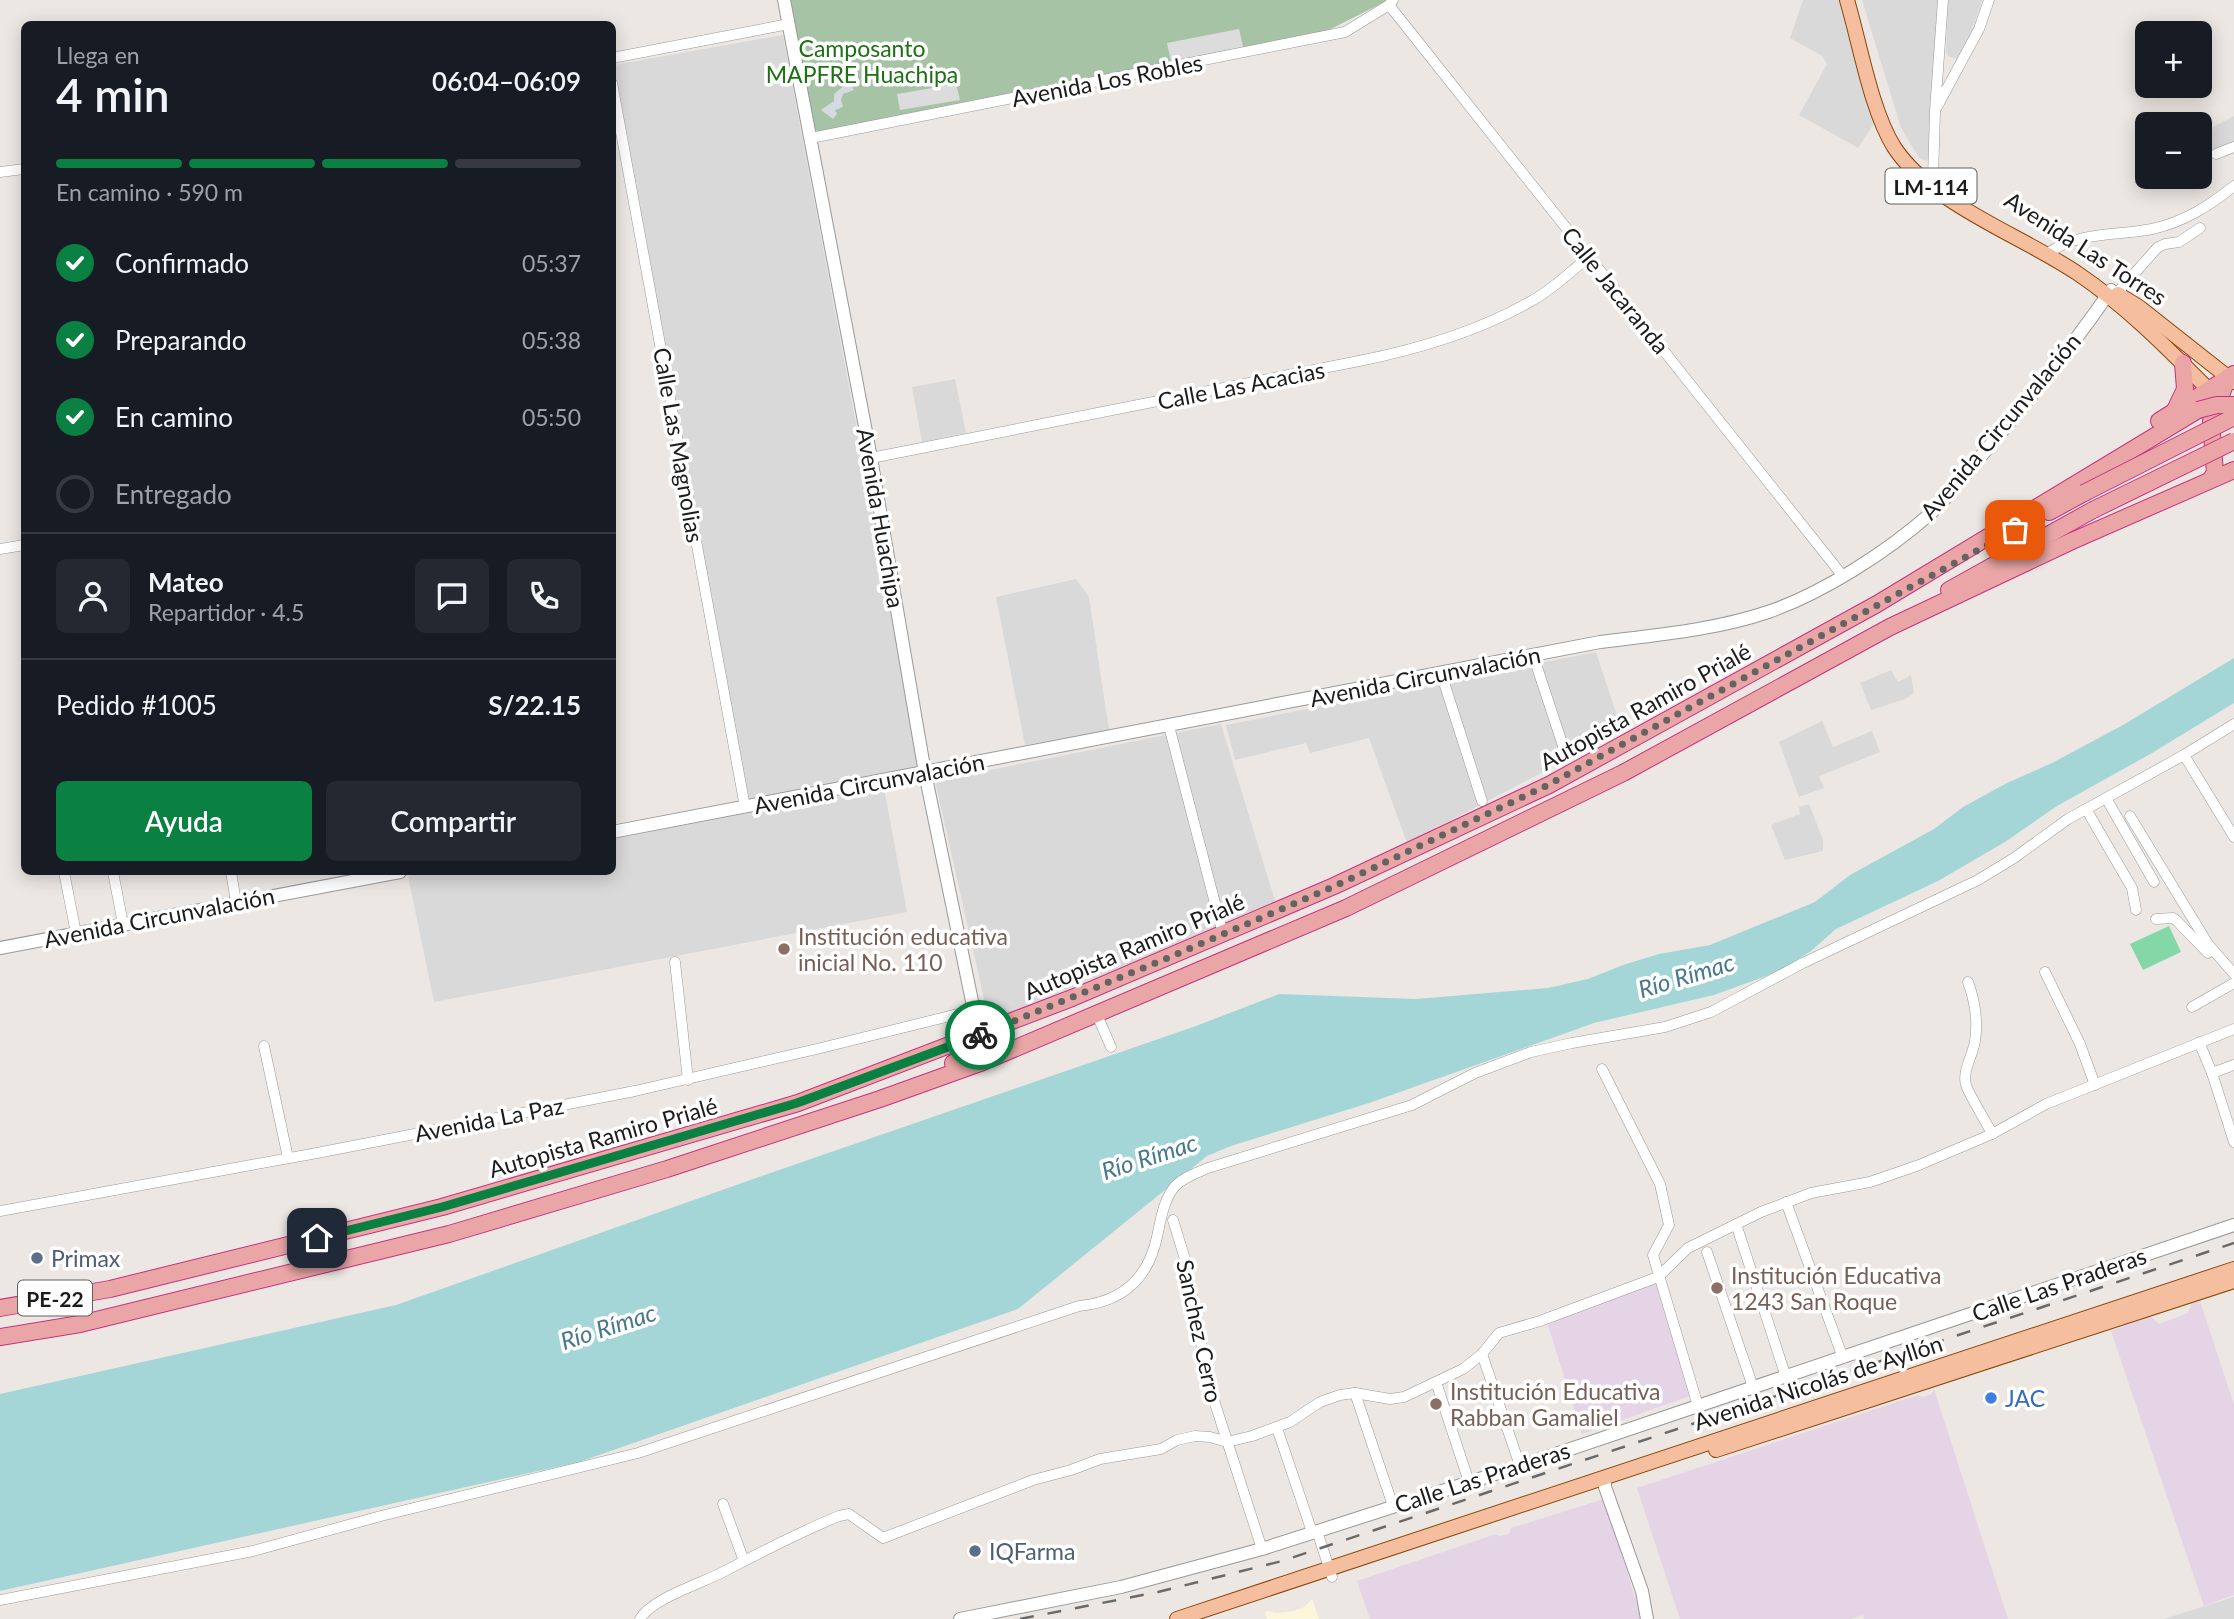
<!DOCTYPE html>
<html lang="es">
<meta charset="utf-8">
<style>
body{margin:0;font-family:Lato,sans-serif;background:#242831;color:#f1f3f6;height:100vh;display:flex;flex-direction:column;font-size:26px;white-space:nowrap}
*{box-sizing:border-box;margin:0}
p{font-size:23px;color:#9ea1a6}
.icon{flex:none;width:38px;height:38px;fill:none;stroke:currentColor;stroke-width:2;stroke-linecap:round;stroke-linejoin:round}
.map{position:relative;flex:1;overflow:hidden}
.sheet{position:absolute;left:21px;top:21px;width:595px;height:854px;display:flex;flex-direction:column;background:#171b24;border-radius:10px;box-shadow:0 4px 18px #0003}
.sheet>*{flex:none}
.fabs{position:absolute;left:2135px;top:21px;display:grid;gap:14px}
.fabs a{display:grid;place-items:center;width:77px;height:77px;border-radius:10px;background:#171b24;box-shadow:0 4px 18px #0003;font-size:35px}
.pin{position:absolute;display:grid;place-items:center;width:60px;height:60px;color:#fff;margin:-30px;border-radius:14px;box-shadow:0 4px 10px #0006}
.courier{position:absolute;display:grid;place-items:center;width:70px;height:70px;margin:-35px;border:5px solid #0b8043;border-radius:50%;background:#fff;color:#222;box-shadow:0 2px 9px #0007}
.summary em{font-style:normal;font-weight:600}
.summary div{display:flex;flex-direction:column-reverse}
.summary{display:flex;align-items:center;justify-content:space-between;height:119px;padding:0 35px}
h1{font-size:46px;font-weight:600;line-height:52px}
.bar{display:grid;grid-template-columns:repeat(4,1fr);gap:10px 7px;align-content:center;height:84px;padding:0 35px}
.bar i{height:9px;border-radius:5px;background:#363941}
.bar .current{background:#0b8043}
.bar p{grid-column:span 4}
.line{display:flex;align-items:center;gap:18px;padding:0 35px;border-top:2px solid #363941}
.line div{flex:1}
.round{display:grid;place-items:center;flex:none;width:74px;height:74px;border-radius:10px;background:#242831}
ol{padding:0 35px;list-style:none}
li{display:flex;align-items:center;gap:21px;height:77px}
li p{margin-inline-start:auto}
li .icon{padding:7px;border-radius:50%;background:#0b8043;color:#fff;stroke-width:4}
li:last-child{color:#9ea1a6}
li i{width:38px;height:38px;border:4px solid #363941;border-radius:50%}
.action{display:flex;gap:14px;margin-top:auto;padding:14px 35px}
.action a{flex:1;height:80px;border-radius:10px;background:#0b8043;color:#fff;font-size:28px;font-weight:600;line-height:80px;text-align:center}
.action a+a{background:#242831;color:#f1f3f6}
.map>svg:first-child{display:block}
</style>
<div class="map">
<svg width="2234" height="1619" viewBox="0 0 2234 1619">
<rect width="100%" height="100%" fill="#ece7e2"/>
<g fill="#dad9d9">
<polygon points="1803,0 1841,0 1876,120 1858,148 1799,115 1827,64 1822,56 1790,38"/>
<polygon points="1862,0 1939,0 1930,155 1927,161 1919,158 1901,128"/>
<polygon points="1948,0 1982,0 1971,33 1957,59 1948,56 1946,52"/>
<polygon points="783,35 921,770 749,802 614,65"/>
<polygon points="2234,116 2234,145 2213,152 2205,159 2200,147 2200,134"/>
<polygon points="955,379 966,433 922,442 912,387"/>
<polygon points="1076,579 1089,597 1109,730 1025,745 996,597"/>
<polygon points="1596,652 1622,731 1407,843 1369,738 1310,753 1306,743 1235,760 1226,725"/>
<polygon points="1891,670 1898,682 1911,675 1914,693 1905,699 1871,710 1860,683"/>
<polygon points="1822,721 1833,747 1872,731 1880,752 1819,776 1824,788 1799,797 1779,742"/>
<polygon points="1221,724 1276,904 989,1021 935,781"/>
<polygon points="884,788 907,912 434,1002 408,876 434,872 612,872 613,838"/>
<polygon points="1809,804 1823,840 1823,851 1785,860 1771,825 1800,814 1799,807"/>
<polygon points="2234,1597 2234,1619 2164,1619"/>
</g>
<g fill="#e5d4e5">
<polygon points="1655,1282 1690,1396 1582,1434 1548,1325 1583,1307"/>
<polygon points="2200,1301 2234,1405 2234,1595 2204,1606 2111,1331 2150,1316 2159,1324 2188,1313 2191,1304"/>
<polygon points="1934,1389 2008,1619 1864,1619 1863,1615 1851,1619 1680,1619 1637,1488 1918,1395 1923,1397 1932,1394"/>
<polygon points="1604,1499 1642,1619 1370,1619 1357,1581 1496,1534 1499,1536 1509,1534 1511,1528"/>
</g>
<polygon fill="#fcf6db" points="1312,1599 1319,1619 1267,1619 1265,1613 1267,1611 1277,1613 1294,1611 1304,1607"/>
<polygon fill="#a6c4a5" points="788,0 1388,0 1323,33 821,134 812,127"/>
<polygon fill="#84d7a7" points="2169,926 2181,952 2143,970 2130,944"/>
<g fill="#dcdcdc">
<polygon points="1239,29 1243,47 1171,61 1167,43"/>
<polygon points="956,84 960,100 900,110 897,94"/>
</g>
<polygon fill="#d6d9e2" points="847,73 857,78 851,84 854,90 843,94 841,100 843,107 835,110 837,114 833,119 821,110 834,101 834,94 845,85 844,78"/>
<polygon fill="#a5d6d7" points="2234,658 2234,703 2152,753 2057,806 2005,842 1938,881 1836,929 1811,951 1780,971 1714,995 1594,1023 1369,1103 1231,1146 1207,1156 1018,1309 579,1462 0,1591 0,1394 396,1305 779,1170 1196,1026 1279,994 1416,999 1548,988 1588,979 1623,965 1659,954 1710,945 1815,902 1850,875 1934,829 1963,807 2007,783 2052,763 2123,725"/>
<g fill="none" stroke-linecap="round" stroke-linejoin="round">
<defs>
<g id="minor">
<polyline points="1389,5 1842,575"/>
<polyline points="612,58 789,24"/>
<polyline points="612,83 745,807"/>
<polyline points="1937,107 1979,29 1989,0"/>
<polyline points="811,138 1345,32 1389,5 1393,0"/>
<polyline points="2216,154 2234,147"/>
<polyline points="0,172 24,169"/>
<polyline points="1933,178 1935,111 1943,0"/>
<path d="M2051 251C2083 231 2117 236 2152 229 2184 222 2209 206 2234 186"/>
<polyline points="2117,293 2158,247 2165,244 2179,242 2200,228"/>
<path d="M871 458 1359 361C1419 349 1480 331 1533 300 1553 289 1571 271 1589 257"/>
<polyline points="0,549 24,545"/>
<polyline points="1533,655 1564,749"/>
<polyline points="1441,673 1482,801"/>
<polyline points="1169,726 1223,934"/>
<polyline points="2184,755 2234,837"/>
<polyline points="2106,798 2154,882"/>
<polyline points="2086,809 2132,888 2136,910"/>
<polyline points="2130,816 2208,944 2234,974"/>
<polyline points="64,872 76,933"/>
<polyline points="113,872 123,924"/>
<polyline points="231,872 236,902"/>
<polyline points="2156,919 2173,918 2177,921 2208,953"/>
<polyline points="675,962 688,1080"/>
<polyline points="2045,972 2080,1044 2095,1085"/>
<path d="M1968 982C1975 1001 1978 1021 1975 1041 1973 1055 1962 1071 1966 1085 1969 1095 1986 1121 1992 1134"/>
<polyline points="2192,1007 2234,983"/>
<polyline points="1097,1015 1111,1047"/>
<polyline points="2199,1042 2212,1073 2234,1142"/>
<polyline points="264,1046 288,1158"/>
<polyline points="1602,1069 1660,1184 1669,1225 1653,1255 1698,1406"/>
<polyline points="2212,1073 2234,1065"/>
<polyline points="1786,1202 1843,1358"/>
<polyline points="0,1211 317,1153 635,1091 821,1048 974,1010"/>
<polyline points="1173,1220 1185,1259 1209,1385 1262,1549"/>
<polyline points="1736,1224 1786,1377"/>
<polyline points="1707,1252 1753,1387"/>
<polyline points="1482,1354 1520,1466"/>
<polyline points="1436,1382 1469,1482"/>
<polyline points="1355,1393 1393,1506"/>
<polyline points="1277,1428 1312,1532"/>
<polyline points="723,1504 744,1561"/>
<polyline points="1317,1531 1332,1577"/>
<path d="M0 1600 253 1551 381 1516 638 1453 1079 1306C1122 1302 1148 1279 1157 1237 1161 1219 1163 1201 1175 1186 1184 1177 1196 1173 1208 1168L1412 1105 1475 1073 1531 1052 1572 1043 1665 1027 1711 1012 1803 963 1978 880 2014 858 2068 819 2184 755 2234 724"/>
<path d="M640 1619C652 1598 703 1583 725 1571 763 1551 800 1532 839 1516L849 1514 883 1538 1033 1480 1071 1470 1100 1459 1161 1449 1177 1440 1195 1436 1210 1437 1227 1442 1252 1436 1290 1422 1320 1402 1340 1395 1355 1393 1390 1399 1404 1397 1463 1369 1482 1354 1499 1333 1540 1321 1658 1277 1688 1248 1761 1212 1811 1193 1870 1182 1919 1165 1992 1134 2046 1104 2234 1029"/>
</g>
<g id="tertiary">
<polyline points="784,0 871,458 925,773 979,1035"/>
<path d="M612 832 1600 642C1656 635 1715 630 1768 612 1823 593 1887 552 1931 513 1951 494 1969 470 1987 449 2031 398 2073 345 2111 290"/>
<polyline points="0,948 400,872"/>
<polyline points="1605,1477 1605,1487 1642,1591 1647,1619"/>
<polyline points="960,1619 1121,1587 1262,1549 1520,1466 2234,1225"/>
</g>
<g id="primary">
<path d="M1847 0C1860 44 1871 110 1894 147 1932 205 2021 235 2077 273 2129 308 2172 353 2216 397"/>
<polyline points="2118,294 2139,307 2234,382"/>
<polyline points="1716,1450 2234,1281"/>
<polyline points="1177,1619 2234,1269"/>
</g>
<g id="trunk">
<polyline points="2175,410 2185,389 2183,363"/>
<polyline points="2159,421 2234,374"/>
<polyline points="2210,480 2215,473 2211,421 2228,377"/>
<polyline points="2049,512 2084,493"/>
<polyline points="1949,590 2093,510"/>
<path d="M953 1063C967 1058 980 1053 979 1035"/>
<polyline points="0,1308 110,1289 442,1207 798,1103 1072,998 1334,886 1549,785 1877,604 2198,410"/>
<polyline points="0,1337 80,1324 449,1234 667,1169 880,1099 983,1062 1346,908 1623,773 1890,627 2072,541 2234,470"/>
</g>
</defs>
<use href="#minor" stroke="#999" stroke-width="11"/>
<use href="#tertiary" stroke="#999" stroke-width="14"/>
<use href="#primary" stroke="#89460a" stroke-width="16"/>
<use href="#trunk" stroke="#c93083" stroke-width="18"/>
<use href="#minor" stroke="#fff" stroke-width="10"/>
<use href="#tertiary" stroke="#fff" stroke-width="12"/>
<use href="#primary" stroke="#f5be9f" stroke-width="14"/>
<use href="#trunk" stroke="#eaa6a6" stroke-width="16"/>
<polyline stroke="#6a6a6a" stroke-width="2.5" stroke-dasharray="14 14" stroke-linecap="butt" points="1020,1619 1158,1592 1282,1561 2234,1243"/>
<defs>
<g id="trunk-bridge">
<polyline points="2198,410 2217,405 2234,405"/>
<polyline points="2084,493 2234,417"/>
<polyline points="2093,510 2234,441"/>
</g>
</defs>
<use href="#trunk-bridge" stroke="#c93083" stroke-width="18" stroke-linecap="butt"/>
<use href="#trunk-bridge" stroke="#eaa6a6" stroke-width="16"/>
</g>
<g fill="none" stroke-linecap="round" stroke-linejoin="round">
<polyline stroke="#656361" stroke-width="7" stroke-dasharray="0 12.6" points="980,1035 1170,957 1335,886 1546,786 2015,530"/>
<polyline stroke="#0b8043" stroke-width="9" points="317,1238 442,1207 797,1103 980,1035"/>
</g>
<g fill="#8d6e63" stroke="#fff" stroke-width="2.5">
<circle cx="784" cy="949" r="7"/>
<circle cx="1717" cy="1288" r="7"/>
<circle cx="1436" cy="1404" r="7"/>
</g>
<g fill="#5c6f8a" stroke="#fff" stroke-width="2.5">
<circle cx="37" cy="1258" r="7"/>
<circle cx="975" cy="1551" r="7"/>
</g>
<circle fill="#3f7fe0" stroke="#fff" stroke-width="2.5" cx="1991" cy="1398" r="7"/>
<g text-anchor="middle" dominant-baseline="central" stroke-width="7" stroke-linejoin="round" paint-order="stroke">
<g fill="#fff" stroke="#606060" stroke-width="2">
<rect x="1885.5" y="168.5" width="91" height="35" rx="5"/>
<rect x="18" y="1280.5" width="74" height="35" rx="5"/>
</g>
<g font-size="21" font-weight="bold" fill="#1c1c1c">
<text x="1931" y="186">LM-114</text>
<text x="55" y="1298">PE-22</text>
</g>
<g font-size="23" fill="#1d7013" stroke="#fff">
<text x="862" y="48">Camposanto<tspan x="862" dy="26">MAPFRE Huachipa</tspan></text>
</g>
<g font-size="23" fill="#1c1c1c" stroke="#fff">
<text transform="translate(1107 80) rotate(-11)">Avenida Los Robles</text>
<text transform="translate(2086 248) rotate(33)">Avenida Las Torres</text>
<text transform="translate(1616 290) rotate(51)">Calle Jacaranda</text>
<text transform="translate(1241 385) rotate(-11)">Calle Las Acacias</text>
<text transform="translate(2000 426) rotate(-50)">Avenida Circunvalación</text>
<text transform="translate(679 445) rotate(80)">Calle Las Magnolias</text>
<text transform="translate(881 518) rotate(80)">Avenida Huachipa</text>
<text transform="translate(1425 676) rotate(-11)">Avenida Circunvalación</text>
<text transform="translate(1645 706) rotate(-29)">Autopista Ramiro Prialé</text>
<text transform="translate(869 783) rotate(-11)">Avenida Circunvalación</text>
<text transform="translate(159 917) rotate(-11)">Avenida Circunvalación</text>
<text transform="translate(1134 946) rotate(-23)">Autopista Ramiro Prialé</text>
<text transform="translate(489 1119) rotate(-11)">Avenida La Paz</text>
<text transform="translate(603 1137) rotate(-16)">Autopista Ramiro Prialé</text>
<text transform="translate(2059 1284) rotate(-19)">Calle Las Praderas</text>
<text transform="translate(1200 1331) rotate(78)">Sanchez Cerro</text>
<text transform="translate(1818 1382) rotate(-18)">Avenida Nicolás de Ayllón</text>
<text transform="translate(1482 1477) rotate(-18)">Calle Las Praderas</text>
</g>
<g font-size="23" fill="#785e54" stroke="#fff" text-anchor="start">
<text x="798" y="936">Institución educativa<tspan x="798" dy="26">inicial No. 110</tspan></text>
<text x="1731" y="1275">Institución Educativa<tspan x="1731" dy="26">1243 San Roque</tspan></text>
<text x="1450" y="1391">Institución Educativa<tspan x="1450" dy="26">Rabban Gamaliel</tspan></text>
</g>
<g font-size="23" fill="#4e5e75" stroke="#fff" text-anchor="start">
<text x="51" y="1258">Primax</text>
<text x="989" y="1551">IQFarma</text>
</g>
<g font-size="23" fill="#366cbe" stroke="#fff" text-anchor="start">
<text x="2005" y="1398">JAC</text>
</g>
<g font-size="24" font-style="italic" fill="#47788d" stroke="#fff">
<text transform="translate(1686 975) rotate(-17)">Río Rímac</text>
<text transform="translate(1149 1156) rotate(-18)">Río Rímac</text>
<text transform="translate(608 1326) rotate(-18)">Río Rímac</text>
</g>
</g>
</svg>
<div class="fabs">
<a>+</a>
<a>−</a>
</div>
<div class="pin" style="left:2015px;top:530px;background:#ea580c"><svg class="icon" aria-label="bag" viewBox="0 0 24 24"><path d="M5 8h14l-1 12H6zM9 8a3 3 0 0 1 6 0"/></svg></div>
<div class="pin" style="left:317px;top:1238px;background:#1f2937"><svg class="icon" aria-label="home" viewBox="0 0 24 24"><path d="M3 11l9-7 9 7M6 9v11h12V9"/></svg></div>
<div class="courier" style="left:980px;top:1035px"><svg class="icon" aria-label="bike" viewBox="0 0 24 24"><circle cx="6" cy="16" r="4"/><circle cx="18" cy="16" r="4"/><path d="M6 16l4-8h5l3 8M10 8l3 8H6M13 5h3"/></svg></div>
<section class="sheet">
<div class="summary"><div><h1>4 min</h1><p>Llega en</p></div><em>06:04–06:09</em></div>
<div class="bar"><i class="current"></i><i class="current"></i><i class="current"></i><i></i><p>En camino · 590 m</p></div>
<ol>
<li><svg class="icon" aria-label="check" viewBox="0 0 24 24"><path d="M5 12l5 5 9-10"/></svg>Confirmado<p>05:37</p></li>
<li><svg class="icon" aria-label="check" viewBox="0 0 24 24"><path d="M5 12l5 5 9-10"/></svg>Preparando<p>05:38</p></li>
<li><svg class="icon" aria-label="check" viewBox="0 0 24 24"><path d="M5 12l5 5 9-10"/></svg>En camino<p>05:50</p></li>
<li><i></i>Entregado</li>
</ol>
<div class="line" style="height:126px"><a class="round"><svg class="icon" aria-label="person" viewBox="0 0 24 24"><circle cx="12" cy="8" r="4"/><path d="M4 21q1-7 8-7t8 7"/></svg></a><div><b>Mateo</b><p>Repartidor · 4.5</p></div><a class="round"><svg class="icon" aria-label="chat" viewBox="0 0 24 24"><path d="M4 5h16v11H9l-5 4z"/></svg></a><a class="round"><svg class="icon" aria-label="phone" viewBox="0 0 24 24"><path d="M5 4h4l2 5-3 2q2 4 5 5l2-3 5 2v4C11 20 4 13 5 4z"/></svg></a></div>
<div class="line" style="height:91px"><div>Pedido #1005</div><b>S/22.15</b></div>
<div class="action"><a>Ayuda</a><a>Compartir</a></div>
</section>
</div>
